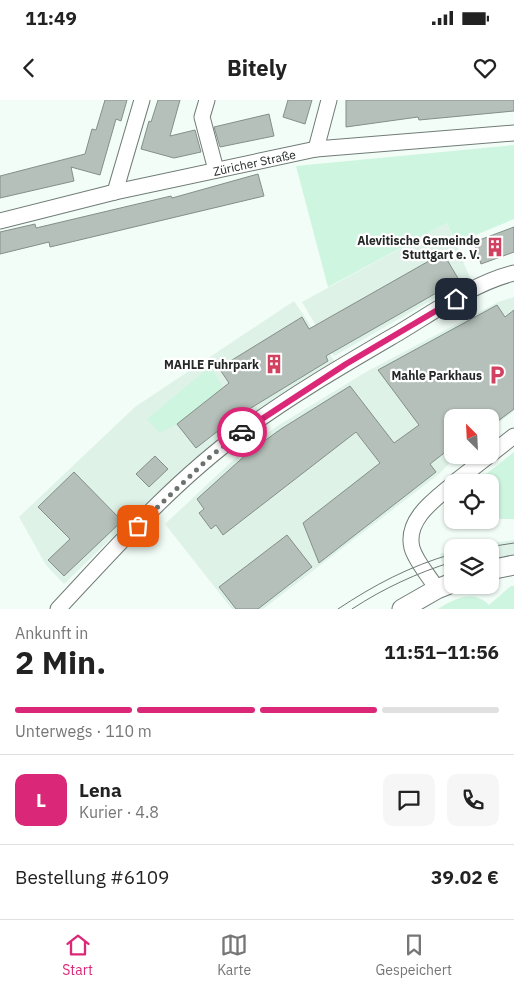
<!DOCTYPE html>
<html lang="de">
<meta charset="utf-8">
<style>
body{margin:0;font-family:"IBM Plex Sans",sans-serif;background:#f6f6f6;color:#222;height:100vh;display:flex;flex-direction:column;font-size:19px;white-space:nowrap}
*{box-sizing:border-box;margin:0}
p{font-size:16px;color:#767676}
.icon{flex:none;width:28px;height:28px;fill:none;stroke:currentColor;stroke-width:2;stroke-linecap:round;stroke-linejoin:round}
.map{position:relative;height:509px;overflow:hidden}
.sheet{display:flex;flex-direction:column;background:#fff;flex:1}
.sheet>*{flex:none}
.needle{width:32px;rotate:336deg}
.fabs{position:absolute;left:444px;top:309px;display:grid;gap:10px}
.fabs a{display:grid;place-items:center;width:55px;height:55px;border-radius:10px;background:#fff;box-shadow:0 1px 4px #0004;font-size:25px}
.pin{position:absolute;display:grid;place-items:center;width:42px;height:42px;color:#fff;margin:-21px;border-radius:10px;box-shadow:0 2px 8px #0006}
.courier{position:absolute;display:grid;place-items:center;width:50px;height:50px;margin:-25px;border:4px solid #db2777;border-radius:50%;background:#fff;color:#222;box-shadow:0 1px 6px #0007}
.summary em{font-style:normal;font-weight:700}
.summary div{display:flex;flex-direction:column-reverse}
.summary{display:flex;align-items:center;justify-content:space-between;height:85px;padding:0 15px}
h1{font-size:32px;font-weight:700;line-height:38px}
.bar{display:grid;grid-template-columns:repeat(4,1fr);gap:8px 5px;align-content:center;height:60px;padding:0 15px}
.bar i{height:6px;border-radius:4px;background:#e0e0e0}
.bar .on{background:#db2777}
.bar p{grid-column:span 4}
.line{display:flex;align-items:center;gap:12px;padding:0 15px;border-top:1px solid #e0e0e0}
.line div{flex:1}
.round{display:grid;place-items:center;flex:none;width:52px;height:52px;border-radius:10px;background:#f6f6f6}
.status{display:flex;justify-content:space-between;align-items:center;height:35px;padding:0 25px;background:#fff;direction:ltr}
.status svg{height:14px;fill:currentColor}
header{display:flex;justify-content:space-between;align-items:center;height:65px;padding:0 15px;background:#fff;font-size:22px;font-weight:700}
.dock{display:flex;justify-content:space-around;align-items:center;height:70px;border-top:1px solid #e0e0e0;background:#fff;font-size:14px;color:#767676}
.dock a{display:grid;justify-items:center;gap:2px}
.dock .on{color:#db2777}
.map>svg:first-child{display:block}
</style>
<div class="status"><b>11:49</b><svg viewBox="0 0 49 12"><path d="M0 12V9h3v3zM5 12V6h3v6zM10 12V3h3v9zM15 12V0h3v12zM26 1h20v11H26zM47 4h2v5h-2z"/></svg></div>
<header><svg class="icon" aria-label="back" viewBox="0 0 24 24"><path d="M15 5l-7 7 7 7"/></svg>Bitely<svg class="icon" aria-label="heart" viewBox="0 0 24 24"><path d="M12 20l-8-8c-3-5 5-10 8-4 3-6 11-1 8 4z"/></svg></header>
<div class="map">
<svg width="514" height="509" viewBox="0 0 514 509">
<rect width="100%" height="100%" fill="#f1fdf6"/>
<g fill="#def2e7">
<polygon points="447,123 470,178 334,256 302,202"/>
<polygon points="514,197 514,311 490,329 490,318 452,318 452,355 457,355 439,374 263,509 232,509 165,424 244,350 279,325 366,272 498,202"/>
<polygon points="294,201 335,262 247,317 189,363 64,484 46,465 19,417 135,307"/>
<polygon points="514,440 514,457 490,462 490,448 462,448"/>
<polygon points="452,450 452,470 444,470 440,454"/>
</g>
<g fill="#cdf5df">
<polygon points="514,45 514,119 456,143 447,123 328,187 296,66"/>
<polygon points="210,267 222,285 220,290 177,324 160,333 147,319"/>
<polygon points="514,352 514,419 499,419 490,407 490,382 476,382"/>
<path d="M511 486H514V509H438C454 499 473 489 489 505Z"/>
</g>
<g fill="#b4c0b9" stroke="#848f89">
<polygon points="105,0 127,0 121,21 116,19 100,75 71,67 74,81 0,98 0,76 85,54 92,29 96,30"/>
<polygon points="158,0 180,0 170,36 195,30 201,52 174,58 141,49 149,21 151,22"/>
<polygon points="288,0 312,0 305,24 283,17"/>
<polygon points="346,0 514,0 514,11 419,20 418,17 346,27"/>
<polygon points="269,14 274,36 220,47 214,27"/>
<polygon points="258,74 264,96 50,147 49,142 0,154 0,132 35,124 36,128 171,96 172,98"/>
<polygon points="514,127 514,152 481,164 474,142"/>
<polygon points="443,153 459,180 326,256 328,261 246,311 245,310 196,348 177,324 229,283 219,268 302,217 309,229"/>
<polygon points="497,205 505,217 514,210 514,309 490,327 490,318 452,318 452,347 430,364 436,372 319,463 303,423 380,363 356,332 223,435 216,425 211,429 199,413 204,409 197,399 249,352 281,329 350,286 394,343 419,325 378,270"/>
<polygon points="155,356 168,369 149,387 136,374"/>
<polygon points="74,372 122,421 64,476 48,460 70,439 38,407"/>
<polygon points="287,435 312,467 258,509 236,509 219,487"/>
</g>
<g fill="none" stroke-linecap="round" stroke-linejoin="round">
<defs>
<g id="minor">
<polyline points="207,0 202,17 216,70"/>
<polyline points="316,49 329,0"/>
<polyline points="115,92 142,0"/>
<path id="s1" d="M0 121 115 92 316 49 514 33"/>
<polyline points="455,382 514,336"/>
<path d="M437 489C430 477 416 462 412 448 405 420 434 400 452 385"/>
<path d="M58 509C116 447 174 381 243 331 293 294 347 263 400 232 435 211 474 183 514 173"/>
</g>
<g id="major">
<polyline points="490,470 514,465"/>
<polyline points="402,509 437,489 452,483"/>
</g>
</defs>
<use href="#minor" stroke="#717c76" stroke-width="17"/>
<use href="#major" stroke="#717c76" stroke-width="21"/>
<use href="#minor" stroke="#fff" stroke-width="15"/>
<use href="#major" stroke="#fff" stroke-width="19"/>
<g stroke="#727975" stroke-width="1">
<polyline points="482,448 514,443"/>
<path d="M338 509C374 485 410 466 452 454"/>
<path d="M352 509C384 488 417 473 452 462"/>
</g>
</g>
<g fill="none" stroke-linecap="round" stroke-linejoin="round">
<polyline stroke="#6c736f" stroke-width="5" stroke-dasharray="0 9" points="138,426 212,355 242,332"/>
<polyline stroke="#db2777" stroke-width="6" points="242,332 346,264 456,199"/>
</g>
<defs>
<symbol id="building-bare" viewBox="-9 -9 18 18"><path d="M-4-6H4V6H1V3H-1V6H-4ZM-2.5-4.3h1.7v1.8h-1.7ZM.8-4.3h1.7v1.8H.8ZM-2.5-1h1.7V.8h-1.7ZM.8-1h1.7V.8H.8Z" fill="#d14261" stroke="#fff" stroke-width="2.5" paint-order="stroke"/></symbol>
<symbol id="parking-bare" viewBox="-9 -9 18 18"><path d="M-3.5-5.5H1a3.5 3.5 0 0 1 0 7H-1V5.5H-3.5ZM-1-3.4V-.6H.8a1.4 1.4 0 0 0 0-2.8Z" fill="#d14261" stroke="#fff" stroke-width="2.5" paint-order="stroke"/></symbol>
</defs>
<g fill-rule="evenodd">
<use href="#building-bare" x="481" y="133" width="28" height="28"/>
<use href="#building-bare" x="260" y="250" width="28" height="28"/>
<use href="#parking-bare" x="483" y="261" width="28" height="28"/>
</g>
<g text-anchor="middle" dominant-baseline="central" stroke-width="4.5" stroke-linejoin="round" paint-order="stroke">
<g font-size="12" fill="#242826" stroke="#fff">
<text stroke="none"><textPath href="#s1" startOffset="261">Züricher Straße</textPath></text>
</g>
<g font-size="12" font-weight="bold" fill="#242826" stroke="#fff" text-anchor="end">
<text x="480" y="140">Alevitische Gemeinde<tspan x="480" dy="14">Stuttgart e. V.</tspan></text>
<text x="259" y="264">MAHLE Fuhrpark</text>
<text x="482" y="275">Mahle Parkhaus</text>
</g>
</g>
</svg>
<div class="fabs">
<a><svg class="needle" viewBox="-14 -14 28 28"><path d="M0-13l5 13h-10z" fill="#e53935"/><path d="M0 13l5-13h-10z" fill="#767676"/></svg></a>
<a><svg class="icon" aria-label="locate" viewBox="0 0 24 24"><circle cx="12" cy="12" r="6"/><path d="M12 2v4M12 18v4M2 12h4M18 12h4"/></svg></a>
<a><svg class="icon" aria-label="layers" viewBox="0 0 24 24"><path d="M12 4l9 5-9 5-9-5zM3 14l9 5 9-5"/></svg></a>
</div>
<div class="pin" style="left:138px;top:426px;background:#ea580c"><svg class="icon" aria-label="bag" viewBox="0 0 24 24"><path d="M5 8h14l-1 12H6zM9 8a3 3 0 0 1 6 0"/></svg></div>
<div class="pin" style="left:456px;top:199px;background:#1f2937"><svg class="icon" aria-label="home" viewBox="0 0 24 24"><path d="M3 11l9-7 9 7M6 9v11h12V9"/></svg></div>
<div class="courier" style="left:242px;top:332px"><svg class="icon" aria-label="car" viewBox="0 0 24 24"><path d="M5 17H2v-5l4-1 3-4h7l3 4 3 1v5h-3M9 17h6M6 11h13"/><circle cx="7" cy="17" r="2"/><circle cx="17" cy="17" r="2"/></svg></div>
</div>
<section class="sheet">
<div class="summary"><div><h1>2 Min.</h1><p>Ankunft in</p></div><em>11:51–11:56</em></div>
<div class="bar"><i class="on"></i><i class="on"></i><i class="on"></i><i></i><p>Unterwegs · 110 m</p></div>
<div class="line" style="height:90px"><b class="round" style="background:#db2777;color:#fff">L</b><div><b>Lena</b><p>Kurier · 4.8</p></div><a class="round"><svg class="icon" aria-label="chat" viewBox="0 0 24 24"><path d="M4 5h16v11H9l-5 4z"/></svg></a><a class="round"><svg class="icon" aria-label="phone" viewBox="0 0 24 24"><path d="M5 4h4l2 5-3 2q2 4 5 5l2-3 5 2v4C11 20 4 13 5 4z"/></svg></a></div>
<div class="line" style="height:65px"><div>Bestellung #6109</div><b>39.02 €</b></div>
</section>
<nav class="dock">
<a class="on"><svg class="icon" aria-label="home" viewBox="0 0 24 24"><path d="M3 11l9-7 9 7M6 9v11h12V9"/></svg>Start</a>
<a><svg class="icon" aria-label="map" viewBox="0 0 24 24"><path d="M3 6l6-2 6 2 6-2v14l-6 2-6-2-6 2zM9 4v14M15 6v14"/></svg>Karte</a>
<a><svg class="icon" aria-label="saved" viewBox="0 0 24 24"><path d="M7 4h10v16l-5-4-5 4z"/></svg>Gespeichert</a>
</nav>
